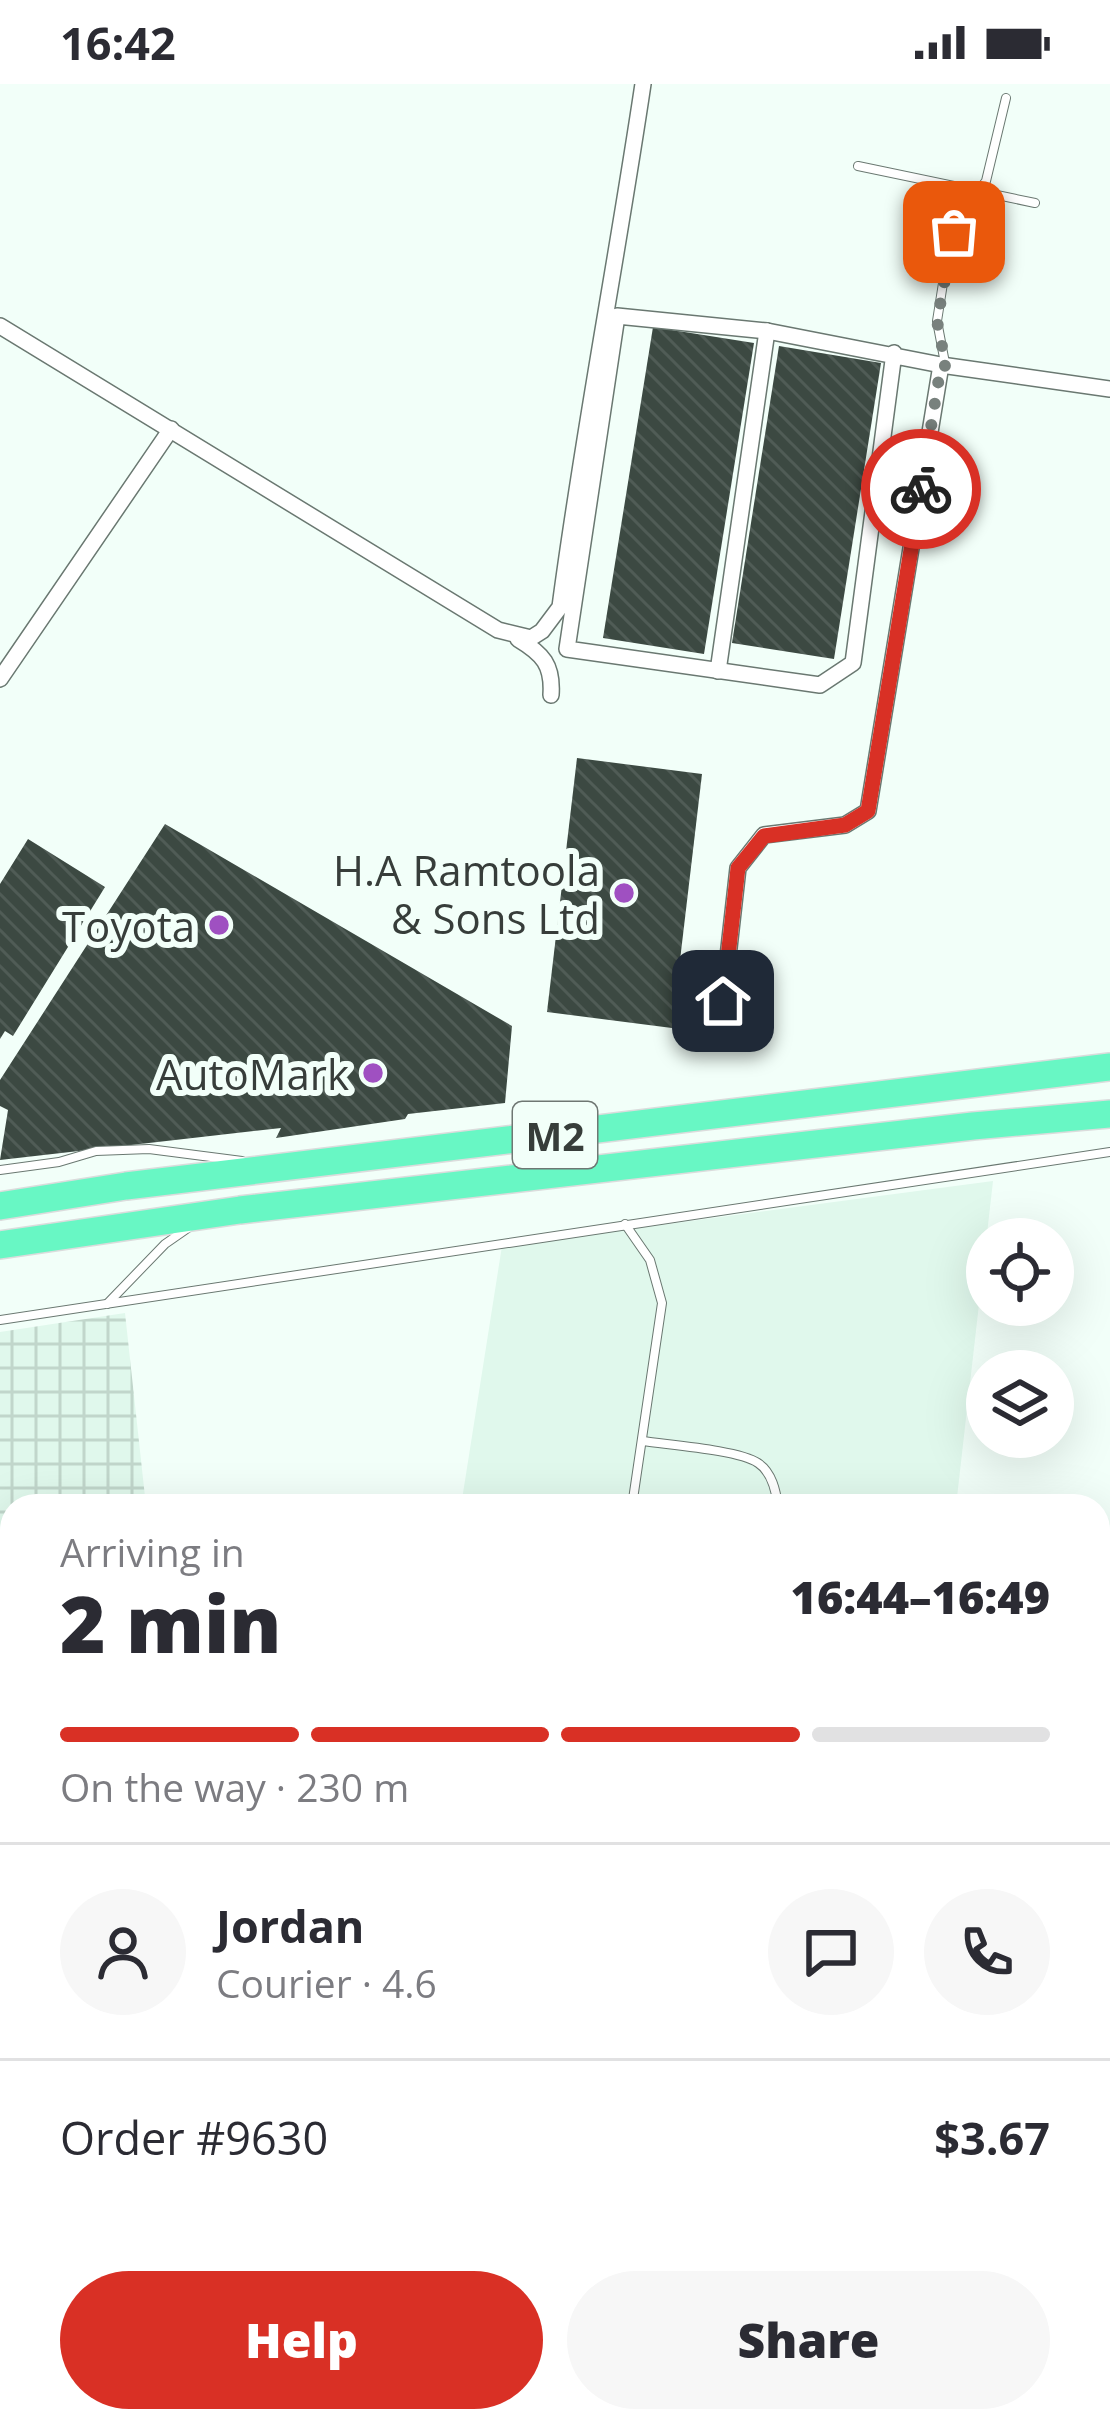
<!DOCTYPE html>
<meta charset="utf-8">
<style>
body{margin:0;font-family:"Open Sans",sans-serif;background:#f7f7f7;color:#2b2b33;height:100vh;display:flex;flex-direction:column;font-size:45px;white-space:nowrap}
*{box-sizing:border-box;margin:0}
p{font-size:39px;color:#7c7c81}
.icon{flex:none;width:66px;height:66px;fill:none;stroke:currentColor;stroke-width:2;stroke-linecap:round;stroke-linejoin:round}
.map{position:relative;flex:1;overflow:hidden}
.panel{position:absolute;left:0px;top:1410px;width:1110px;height:939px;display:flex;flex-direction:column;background:#fff;border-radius:36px 36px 0 0;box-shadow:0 12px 48px #0002}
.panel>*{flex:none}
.tools{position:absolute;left:966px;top:1134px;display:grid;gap:24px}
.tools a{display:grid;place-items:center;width:108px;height:108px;border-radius:50%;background:#fff;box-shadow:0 12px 48px #0002;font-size:60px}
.pin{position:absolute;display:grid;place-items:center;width:102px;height:102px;color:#fff;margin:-51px;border-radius:24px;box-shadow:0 6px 18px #0006}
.courier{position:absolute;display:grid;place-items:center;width:120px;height:120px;margin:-60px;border:9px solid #d93025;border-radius:50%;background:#fff;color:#222;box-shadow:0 3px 15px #0007}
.head em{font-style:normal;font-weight:800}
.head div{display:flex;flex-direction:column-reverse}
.head{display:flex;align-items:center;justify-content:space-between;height:204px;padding:0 60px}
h1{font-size:78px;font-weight:800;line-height:90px}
.bar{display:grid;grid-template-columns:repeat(4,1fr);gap:18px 12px;align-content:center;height:144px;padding:0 60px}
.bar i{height:15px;border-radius:9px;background:#e1e1e2}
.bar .current{background:#d93025}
.bar p{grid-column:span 4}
.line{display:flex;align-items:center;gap:30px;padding:0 60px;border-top:3px solid #e1e1e2}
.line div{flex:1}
.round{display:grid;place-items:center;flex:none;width:126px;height:126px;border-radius:63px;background:#f7f7f7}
.action{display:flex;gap:24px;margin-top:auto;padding:24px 60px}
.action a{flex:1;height:138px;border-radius:72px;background:#d93025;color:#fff;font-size:48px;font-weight:800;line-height:138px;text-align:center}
.action a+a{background:#f7f7f7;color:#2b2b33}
.status{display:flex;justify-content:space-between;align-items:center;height:84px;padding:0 60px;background:#fff;direction:ltr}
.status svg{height:33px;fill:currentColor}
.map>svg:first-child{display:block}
</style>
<div class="status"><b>16:42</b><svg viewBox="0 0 49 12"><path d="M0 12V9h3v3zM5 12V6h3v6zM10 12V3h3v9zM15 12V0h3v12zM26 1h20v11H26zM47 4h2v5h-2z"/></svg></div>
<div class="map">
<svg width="1110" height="2347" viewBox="0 0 1110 2347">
<defs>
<pattern id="industrial-grid" width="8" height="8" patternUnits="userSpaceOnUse" patternTransform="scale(3)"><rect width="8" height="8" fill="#e0f8ec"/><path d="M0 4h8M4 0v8" fill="none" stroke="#c1d6cb"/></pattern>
<pattern id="forest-firs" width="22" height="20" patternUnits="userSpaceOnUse" patternTransform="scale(3)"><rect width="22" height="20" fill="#a0fad2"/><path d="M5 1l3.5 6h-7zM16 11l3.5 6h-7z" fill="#8ad7b5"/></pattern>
<pattern id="cemetery-stones" width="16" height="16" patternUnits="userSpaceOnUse" patternTransform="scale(3)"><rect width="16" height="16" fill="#a0fad2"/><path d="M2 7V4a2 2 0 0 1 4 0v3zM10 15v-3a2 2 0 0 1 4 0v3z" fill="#8ad7b5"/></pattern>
<pattern id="building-back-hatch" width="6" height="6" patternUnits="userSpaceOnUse" patternTransform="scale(3)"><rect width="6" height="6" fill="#3c4942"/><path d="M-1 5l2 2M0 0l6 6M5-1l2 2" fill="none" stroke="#505c56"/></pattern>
</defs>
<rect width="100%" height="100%" fill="#f2fff9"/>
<polygon fill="#e0f8ec" points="993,1097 956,1422 461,1422 502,1162"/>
<polygon fill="url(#industrial-grid)" points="125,1229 146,1422 12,1422 12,1632 0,1625 0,1248"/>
<polygon fill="url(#forest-firs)" points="0,2328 12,2328 12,2337 654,2337 650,2347 0,2347"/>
<polygon fill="url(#cemetery-stones)" points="12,1752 12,2157 0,2155 0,1788"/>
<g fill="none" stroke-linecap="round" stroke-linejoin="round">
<g stroke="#60c99e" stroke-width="6">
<polyline points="1098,1649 1110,1647"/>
<polyline points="0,1656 12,1662"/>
</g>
</g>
<g fill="url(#building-back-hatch)">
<polygon points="653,243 754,259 704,570 603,554"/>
<polygon points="779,262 881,279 834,575 732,559"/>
<polygon points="577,674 702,690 672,944 547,928"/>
<polygon points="165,740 512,942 505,1019 408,1030 405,1035 276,1054 281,1044 0,1076 8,1026 0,1022 0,996"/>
<polygon points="28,755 105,803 13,952 5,947 0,955 0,800"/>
<polygon points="5,2186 12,2187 12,2266 0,2265"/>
</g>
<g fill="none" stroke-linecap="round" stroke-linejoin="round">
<defs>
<g id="service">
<polyline points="858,82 1035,119"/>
<polyline points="945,279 937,237 947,174 961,129 986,97 1006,14"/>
<polyline points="0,1086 59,1078 96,1067 149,1065 242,1077"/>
<polyline points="625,1140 650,1176 662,1219 632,1422"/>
<polyline points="107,1220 165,1160 188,1144"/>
<polyline points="0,1236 1110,1068"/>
<path d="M643 1357C669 1361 739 1366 758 1379 772 1388 776 1407 778 1422"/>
</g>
<g id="minor">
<path d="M0 242 498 546 531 554 542 547 560 523C583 348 617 175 643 0"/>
<polyline points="894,269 853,579 820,601 567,565 617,232 767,247 941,281 1110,305"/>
<path d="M518 555C543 570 553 581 551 611"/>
<polyline points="718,587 767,247"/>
<polyline points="0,595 171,345"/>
<polyline points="723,917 738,784 764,751 845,741 868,727 941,281"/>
<polyline points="1098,1636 1110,1632"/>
<polyline points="872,2337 928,2347"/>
<polyline points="663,2347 667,2337"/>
</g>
<g id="trunk">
<polyline points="0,1122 126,1102 1110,983"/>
<polyline points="0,1161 240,1126 973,1042 1110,1030"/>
</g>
</defs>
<use href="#service" stroke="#6a7871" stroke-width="10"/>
<use href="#minor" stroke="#6a7871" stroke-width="18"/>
<use href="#trunk" stroke="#dbdcdc" stroke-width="30"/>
<use href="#service" stroke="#fff" stroke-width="8"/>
<use href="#minor" stroke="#fff" stroke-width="15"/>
<use href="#trunk" stroke="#68f7c4" stroke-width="27"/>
</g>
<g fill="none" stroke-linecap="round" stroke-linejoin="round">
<polyline stroke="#78817d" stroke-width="12" stroke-dasharray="0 21.6" points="921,405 941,281 946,282 937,237 954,148"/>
<polyline stroke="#d93025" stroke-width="15" points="723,917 738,784 764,752 845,741 868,727 921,405"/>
</g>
<g fill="#9f50c1" stroke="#f2fff9" stroke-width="4.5">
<circle cx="624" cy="809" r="12"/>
<circle cx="219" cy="841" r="12"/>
<circle cx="373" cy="989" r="12"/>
</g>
<g text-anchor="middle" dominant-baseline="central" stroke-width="12" stroke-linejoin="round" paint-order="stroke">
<rect fill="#f2fff9" stroke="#6f7773" stroke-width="3" x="513" y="1018" width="84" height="66" rx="9"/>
<g font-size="39" font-weight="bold" fill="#373d3a">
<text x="555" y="1051">M2</text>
</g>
<g font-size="42" fill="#373d3a" stroke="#f2fff9" text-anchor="end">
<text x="600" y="785">H.A Ramtoola<tspan x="600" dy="48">&amp; Sons Ltd</tspan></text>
<text x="195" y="841">Toyota</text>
<text x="349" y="989">AutoMark</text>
</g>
</g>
</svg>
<div class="tools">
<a><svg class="icon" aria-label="locate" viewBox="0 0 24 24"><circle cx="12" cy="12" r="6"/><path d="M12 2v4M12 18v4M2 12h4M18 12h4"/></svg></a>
<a><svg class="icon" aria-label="layers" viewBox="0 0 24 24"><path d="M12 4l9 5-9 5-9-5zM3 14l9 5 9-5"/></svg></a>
</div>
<div class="pin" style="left:954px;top:148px;background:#ea580c"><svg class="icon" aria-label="bag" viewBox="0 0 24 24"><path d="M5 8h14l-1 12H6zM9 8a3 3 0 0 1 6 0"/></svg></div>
<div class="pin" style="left:723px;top:917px;background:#1f2937"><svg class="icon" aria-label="home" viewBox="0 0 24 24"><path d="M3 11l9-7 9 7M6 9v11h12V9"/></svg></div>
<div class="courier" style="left:921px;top:405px"><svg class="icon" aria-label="bike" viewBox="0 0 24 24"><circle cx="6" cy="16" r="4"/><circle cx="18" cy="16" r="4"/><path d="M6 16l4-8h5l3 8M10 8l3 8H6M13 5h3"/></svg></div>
<section class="panel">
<div class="head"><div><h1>2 min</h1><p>Arriving in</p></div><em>16:44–16:49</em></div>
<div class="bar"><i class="current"></i><i class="current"></i><i class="current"></i><i></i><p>On the way · 230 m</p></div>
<div class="line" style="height:216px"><a class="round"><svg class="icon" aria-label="person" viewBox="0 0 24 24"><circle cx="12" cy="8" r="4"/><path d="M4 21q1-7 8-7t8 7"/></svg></a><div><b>Jordan</b><p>Courier · 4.6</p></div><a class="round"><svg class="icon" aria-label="chat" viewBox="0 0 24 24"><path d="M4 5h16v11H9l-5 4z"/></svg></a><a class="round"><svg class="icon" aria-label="phone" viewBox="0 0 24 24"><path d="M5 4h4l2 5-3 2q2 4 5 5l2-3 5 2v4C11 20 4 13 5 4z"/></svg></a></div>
<div class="line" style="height:156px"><div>Order #9630</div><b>$3.67</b></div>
<div class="action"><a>Help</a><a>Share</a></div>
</section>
</div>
